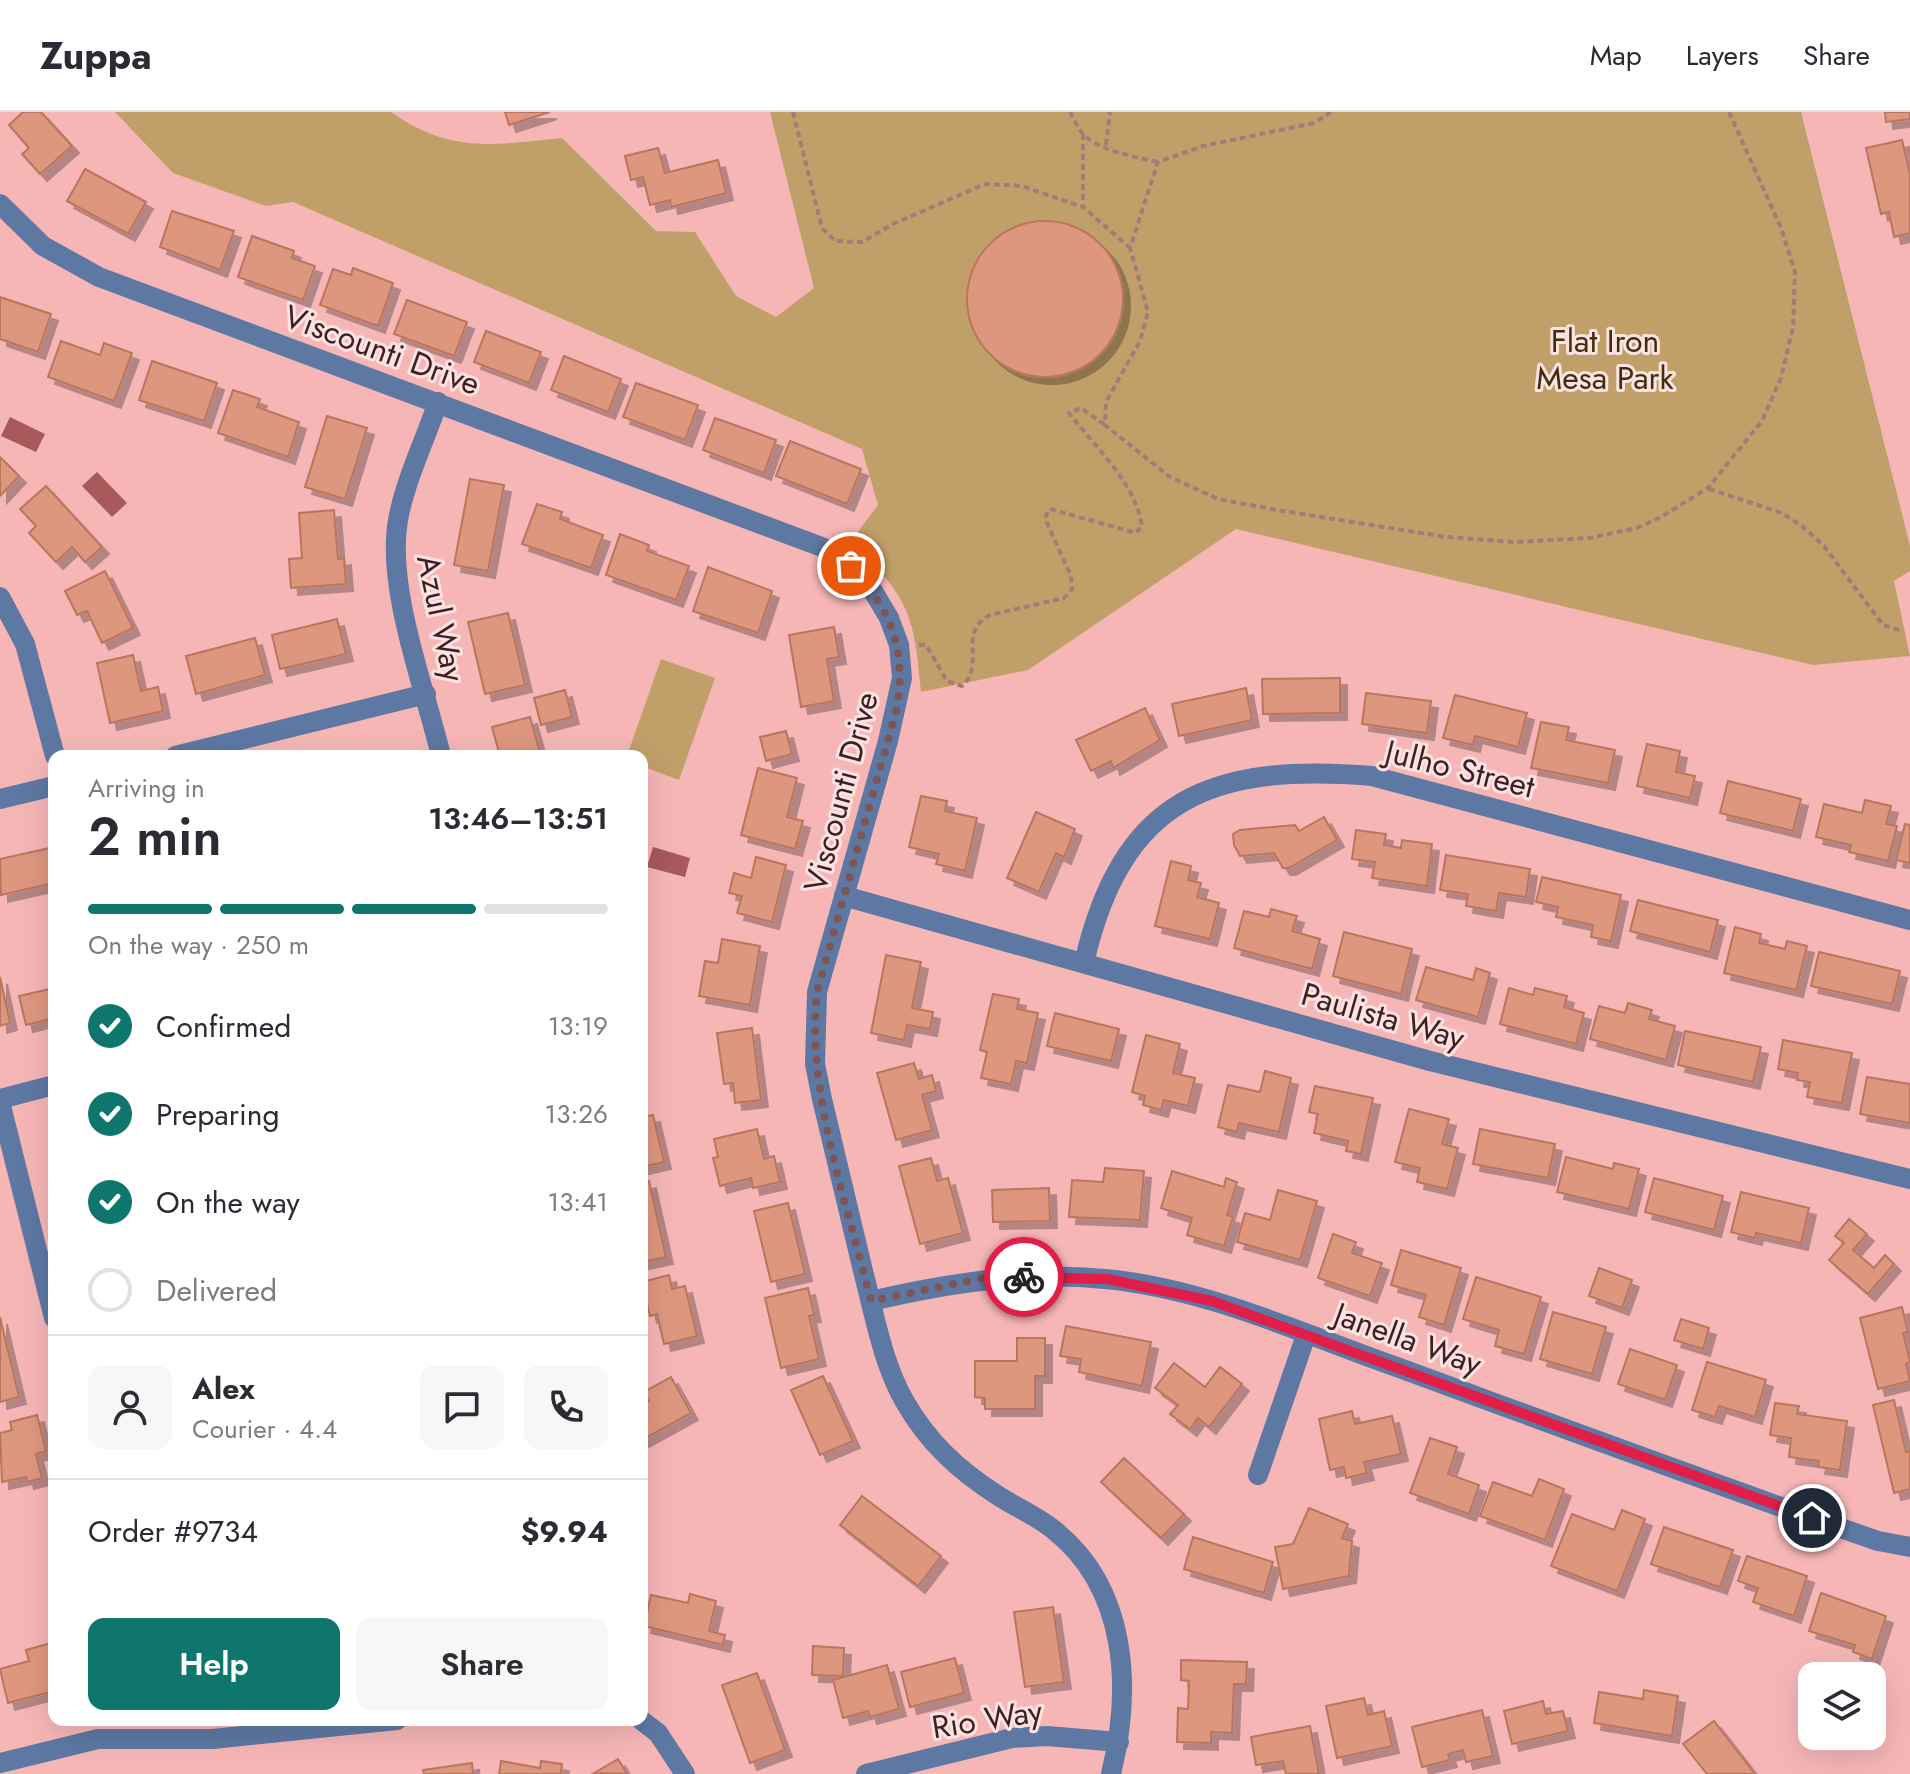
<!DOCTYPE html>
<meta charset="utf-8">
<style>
body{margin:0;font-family:Jost,sans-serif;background:#f7f7f7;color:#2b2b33;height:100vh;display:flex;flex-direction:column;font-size:30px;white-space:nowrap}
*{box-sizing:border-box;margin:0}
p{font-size:26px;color:#7c7c81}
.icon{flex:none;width:44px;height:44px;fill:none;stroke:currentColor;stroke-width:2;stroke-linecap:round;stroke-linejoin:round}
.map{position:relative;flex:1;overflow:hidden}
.side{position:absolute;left:48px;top:638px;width:600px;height:976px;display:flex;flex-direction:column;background:#fff;border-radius:16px;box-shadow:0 8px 32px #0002}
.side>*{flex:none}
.buttons{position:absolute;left:1798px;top:1550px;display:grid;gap:16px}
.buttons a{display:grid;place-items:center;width:88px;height:88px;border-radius:16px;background:#fff;box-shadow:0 8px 32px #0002;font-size:40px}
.pin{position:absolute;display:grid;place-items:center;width:68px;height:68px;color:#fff;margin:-34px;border:4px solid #fff;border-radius:50%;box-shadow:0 2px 8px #0007}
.courier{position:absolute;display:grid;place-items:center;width:80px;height:80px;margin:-40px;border:6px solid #e11d48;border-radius:50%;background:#fff;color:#222;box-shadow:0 2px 10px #0007}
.head em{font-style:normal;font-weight:600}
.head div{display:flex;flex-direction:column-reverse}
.head{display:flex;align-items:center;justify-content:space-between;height:136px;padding:0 40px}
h1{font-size:52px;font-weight:600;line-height:60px}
.bar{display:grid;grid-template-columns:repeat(4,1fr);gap:12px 8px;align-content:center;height:96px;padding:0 40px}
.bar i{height:10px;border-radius:6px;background:#e1e1e2}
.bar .on{background:#0f766e}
.bar p{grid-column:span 4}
.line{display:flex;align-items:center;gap:20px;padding:0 40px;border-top:2px solid #e1e1e2}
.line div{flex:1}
.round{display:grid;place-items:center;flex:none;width:84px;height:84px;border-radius:16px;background:#f7f7f7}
ol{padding:0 40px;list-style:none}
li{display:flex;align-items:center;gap:24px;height:88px}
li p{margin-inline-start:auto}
li .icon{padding:8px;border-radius:50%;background:#0f766e;color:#fff;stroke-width:4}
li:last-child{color:#7c7c81}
li i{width:44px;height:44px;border:4px solid #e1e1e2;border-radius:50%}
.button{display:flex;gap:16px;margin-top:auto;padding:16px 40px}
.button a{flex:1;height:92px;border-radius:16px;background:#0f766e;color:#fff;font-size:32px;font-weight:600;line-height:92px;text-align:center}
.button a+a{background:#f7f7f7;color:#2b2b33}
header{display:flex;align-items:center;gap:48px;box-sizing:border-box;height:112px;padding:0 40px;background:#fff;border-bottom:2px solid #e1e1e2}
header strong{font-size:38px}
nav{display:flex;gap:44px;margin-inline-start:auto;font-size:28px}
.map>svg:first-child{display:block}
</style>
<header>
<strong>Zuppa</strong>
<nav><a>Map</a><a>Layers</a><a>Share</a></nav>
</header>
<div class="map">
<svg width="1910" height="1662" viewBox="0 0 1910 1662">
<defs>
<filter id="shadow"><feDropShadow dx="7" dy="7" stdDeviation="0" flood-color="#0004"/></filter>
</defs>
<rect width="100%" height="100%" fill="#f6b6b6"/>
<g fill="#c19f69">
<path d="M115 0H391C451 42 493 33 562 26L656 119 695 120 736 184 776 205 814 176 770 0H1801L1910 434V459L1894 469 1910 544 1813 553 1236 417 1028 558 921 580C914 499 908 486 851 429L878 393 862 337 293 90 266 94 173 61Z"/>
<polygon points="661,547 715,566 679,668 642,654 642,644 627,644"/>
</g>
<g fill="#a8595c">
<polygon points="10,305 45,322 36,340 1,324"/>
<polygon points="97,360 127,391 112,405 82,374"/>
<polygon points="653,735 690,746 685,765 647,755"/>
</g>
<g fill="#de977f" stroke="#ba755e" stroke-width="2" filter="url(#shadow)">
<polygon points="23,0 41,0 72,34 40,62 22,42 29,36 9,13"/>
<polygon points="505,0 550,0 509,13"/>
<polygon points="1885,0 1910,0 1910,7 1886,10"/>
<polygon points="1902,28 1910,62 1910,121 1894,125 1889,100 1881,102 1866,36"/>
<polygon points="658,36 665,61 718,48 726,81 671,95 670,88 650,93 643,65 631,68 625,44"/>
<polygon points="85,57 146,90 128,122 67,89"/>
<polygon points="172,99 234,119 220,158 160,135"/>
<circle cx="1045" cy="187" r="78"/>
<polygon points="252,124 294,139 292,146 315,154 303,188 238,165"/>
<polygon points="353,156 393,171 378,214 320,193 333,157 351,163"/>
<polygon points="0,185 51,202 38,240 0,227"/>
<polygon points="407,188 467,210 454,244 394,222"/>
<polygon points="486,219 541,240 529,271 474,250"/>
<polygon points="61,229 100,243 104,231 132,241 114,289 48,265"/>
<polygon points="564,244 621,267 608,300 551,278"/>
<polygon points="152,249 217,271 204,309 139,288"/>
<polygon points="636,271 698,293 685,328 623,305"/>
<polygon points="233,278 260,287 257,295 299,310 288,345 218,321"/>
<polygon points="327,304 367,316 345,387 305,375"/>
<polygon points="715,306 776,328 764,361 703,338"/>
<polygon points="790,329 861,357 847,392 776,364"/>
<polygon points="0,345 19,364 0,384"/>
<polygon points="470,367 504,373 488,459 454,453"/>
<polygon points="46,374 102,435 85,450 72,435 56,450 29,421 36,414 20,397"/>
<polygon points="537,392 562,400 560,407 603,423 591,456 522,432"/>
<polygon points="334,398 338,447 344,446 346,472 291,476 289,447 302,446 299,401"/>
<polygon points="620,422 649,433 647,439 689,454 676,488 606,463"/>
<polygon points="708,455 772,479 758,521 693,499"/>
<polygon points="105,459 133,516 102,531 87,499 77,503 65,479"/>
<polygon points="508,501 525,573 485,582 468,510"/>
<polygon points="337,507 346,542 280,557 272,523"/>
<polygon points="834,515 839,545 827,547 834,589 801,595 789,523"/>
<polygon points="255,526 265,563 196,582 186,544"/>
<polygon points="133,543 141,579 158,575 163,599 110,611 97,551"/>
<polygon points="1340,566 1340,601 1263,602 1262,567"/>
<polygon points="1246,576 1252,608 1179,624 1172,592"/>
<polygon points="565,578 572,605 541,613 534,586"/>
<polygon points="1366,581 1431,589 1427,621 1362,612"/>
<polygon points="1455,583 1527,601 1518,635 1475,624 1473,633 1443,626"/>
<polygon points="1145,596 1160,628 1113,656 1111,649 1091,659 1076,628"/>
<polygon points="530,605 541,644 500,644 492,615"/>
<polygon points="1541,610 1569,615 1566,628 1615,638 1608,671 1531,656"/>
<polygon points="786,619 792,642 766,649 760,625"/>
<polygon points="1647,632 1680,639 1676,660 1695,664 1690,686 1637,674"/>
<polygon points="758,656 797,666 787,705 803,709 795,737 741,723"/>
<polygon points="1728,669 1801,687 1793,719 1720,701"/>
<polygon points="921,684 947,689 945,699 977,706 965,759 936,752 939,742 909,735"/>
<polygon points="1865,688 1891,694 1886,712 1897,714 1888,749 1849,740 1851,733 1816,725 1824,692 1862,701"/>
<polygon points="1036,700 1075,717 1064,745 1056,741 1039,780 1007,766"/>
<polygon points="1324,705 1337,728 1289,756 1283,756 1274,741 1240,744 1234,733 1233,722 1240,718 1295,713 1299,719"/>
<polygon points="1905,712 1910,713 1910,751 1896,748"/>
<polygon points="1356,718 1386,722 1384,733 1401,736 1402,728 1432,732 1427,774 1372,766 1375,750 1352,747"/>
<polygon points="54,735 54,771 1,783 0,747"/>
<polygon points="1446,743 1530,757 1526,785 1499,781 1496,799 1466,794 1468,782 1440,778"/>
<polygon points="756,745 786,753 772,810 737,801 742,784 729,781 734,761 751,766"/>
<polygon points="1171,749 1191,754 1188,768 1201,771 1197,785 1219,791 1210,827 1155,814"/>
<polygon points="1542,765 1621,783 1611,829 1591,825 1593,813 1556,805 1558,795 1536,790"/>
<polygon points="1638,788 1718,808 1710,840 1630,819"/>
<polygon points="1271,797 1297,804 1292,819 1320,827 1312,857 1234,836 1244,799 1269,805"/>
<polygon points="1735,815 1761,822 1759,831 1785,837 1787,829 1807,834 1796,878 1724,861"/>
<polygon points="1344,820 1412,837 1401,882 1333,864"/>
<polygon points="722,827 760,834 750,893 699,884 705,849 718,851"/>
<polygon points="1819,840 1900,859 1892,892 1811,874"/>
<polygon points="886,843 921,850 912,896 933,900 930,917 907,913 904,928 871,921"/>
<polygon points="1426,855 1473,868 1476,856 1490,861 1478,905 1416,888"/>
<polygon points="0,865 10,911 0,914"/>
<polygon points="54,876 54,906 26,913 19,884"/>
<polygon points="1509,876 1533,883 1535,876 1567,884 1564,895 1584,901 1576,932 1500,912"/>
<polygon points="993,882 1019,887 1017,897 1038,901 1027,951 1016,949 1011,972 981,966 987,940 980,938"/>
<polygon points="1628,891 1652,898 1649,907 1675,914 1666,948 1590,927 1599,894 1625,901"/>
<polygon points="1055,901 1119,917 1111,949 1047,934"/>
<polygon points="752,916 761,988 735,991 733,971 724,972 717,921"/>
<polygon points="1685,919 1761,935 1753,970 1678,953"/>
<polygon points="1146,923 1180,932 1173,961 1195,966 1188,994 1164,988 1161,998 1143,993 1145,984 1132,980"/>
<polygon points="1783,928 1852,941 1842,991 1807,985 1810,970 1797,968 1798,961 1778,957"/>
<polygon points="914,951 919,967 932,963 936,979 922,983 932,1018 896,1028 877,961"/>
<polygon points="1265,959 1291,966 1279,1020 1239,1011 1237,1020 1218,1015 1228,973 1260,980"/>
<polygon points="1867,965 1910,972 1910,1011 1860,1002"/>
<polygon points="1315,974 1373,986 1361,1042 1346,1039 1348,1029 1314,1021 1318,1002 1309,1000"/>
<polygon points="1409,997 1449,1007 1442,1032 1458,1036 1447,1077 1417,1070 1420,1056 1395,1050"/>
<polygon points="653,1003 664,1050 642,1055 642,1005"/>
<polygon points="757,1017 764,1047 774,1044 780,1070 753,1076 751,1066 720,1074 713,1046 718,1045 714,1027"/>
<polygon points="1480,1017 1555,1032 1548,1066 1473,1052"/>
<polygon points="1566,1045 1613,1057 1614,1051 1639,1057 1629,1097 1557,1080"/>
<polygon points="931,1046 937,1069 948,1066 963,1121 920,1132 899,1054"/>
<polygon points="1105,1056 1144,1059 1140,1108 1069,1105 1072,1068 1103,1070"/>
<polygon points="1172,1059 1224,1075 1226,1066 1237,1070 1227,1103 1233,1105 1224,1134 1187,1123 1192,1106 1161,1096"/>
<polygon points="1654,1066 1723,1084 1714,1118 1645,1100"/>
<polygon points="649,1069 666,1145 642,1150 642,1071"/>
<polygon points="1049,1076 1050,1109 993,1110 992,1078"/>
<polygon points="1278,1078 1317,1089 1300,1148 1237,1130 1245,1101 1270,1108"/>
<polygon points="1741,1080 1809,1096 1801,1131 1756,1121 1755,1126 1731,1120"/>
<polygon points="788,1091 805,1162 771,1170 754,1099"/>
<polygon points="1849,1107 1867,1122 1853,1138 1874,1156 1885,1143 1894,1152 1868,1182 1829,1148 1844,1131 1835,1124"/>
<polygon points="1333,1122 1356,1130 1352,1141 1382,1151 1370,1184 1318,1166"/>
<polygon points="1401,1138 1461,1156 1444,1213 1419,1205 1426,1183 1391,1173"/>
<polygon points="1599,1156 1632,1168 1622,1196 1589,1184"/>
<polygon points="669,1163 672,1177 685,1174 697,1224 664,1232 657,1202 650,1204 642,1170"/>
<polygon points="1476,1165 1541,1185 1524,1242 1495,1234 1499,1218 1463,1207"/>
<polygon points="808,1176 814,1203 809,1204 819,1247 781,1256 765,1186"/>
<polygon points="1902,1195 1908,1220 1903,1221 1910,1249 1906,1252 1910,1269 1878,1277 1860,1206"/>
<polygon points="1553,1200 1606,1215 1592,1262 1540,1247"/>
<polygon points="0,1205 19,1285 0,1290"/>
<polygon points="1681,1207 1709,1216 1703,1237 1674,1228"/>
<polygon points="1066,1214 1151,1230 1142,1274 1079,1260 1081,1247 1060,1244"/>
<polygon points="1017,1226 1045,1226 1045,1264 1035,1264 1035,1297 985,1297 985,1286 975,1285 975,1249 1017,1249"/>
<polygon points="1630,1237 1677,1253 1665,1288 1618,1272"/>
<polygon points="1707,1250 1766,1268 1755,1305 1719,1294 1715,1305 1692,1298"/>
<polygon points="1174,1251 1205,1275 1220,1255 1242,1272 1209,1315 1198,1306 1190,1317 1170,1302 1178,1293 1155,1276"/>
<polygon points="823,1264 853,1329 820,1343 791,1278"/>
<polygon points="671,1265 691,1301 642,1328 642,1293 649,1289 644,1280"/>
<polygon points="1894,1288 1906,1340 1910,1339 1910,1377 1894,1381 1873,1293"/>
<polygon points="1775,1291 1799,1294 1797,1302 1847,1309 1840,1358 1818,1355 1819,1349 1789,1345 1791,1326 1770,1323"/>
<polygon points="1352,1299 1355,1312 1392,1304 1401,1342 1364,1350 1367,1361 1346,1366 1344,1355 1330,1358 1319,1307"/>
<polygon points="37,1303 46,1339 36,1342 42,1366 27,1370 26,1365 2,1370 0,1321 12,1318 10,1310"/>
<polygon points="1430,1326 1457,1335 1448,1362 1479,1373 1469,1402 1410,1381"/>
<polygon points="1124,1346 1184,1402 1161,1426 1101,1370"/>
<polygon points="1539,1367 1564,1377 1545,1428 1480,1404 1493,1370 1532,1384"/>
<polygon points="862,1384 941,1444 918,1474 840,1413"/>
<polygon points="1309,1396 1348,1412 1342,1426 1352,1429 1349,1464 1283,1477 1275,1435 1293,1432"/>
<polygon points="1622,1398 1645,1407 1617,1479 1551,1454 1572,1402 1614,1418"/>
<polygon points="1664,1415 1733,1438 1720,1475 1651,1452"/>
<polygon points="1193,1425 1273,1450 1264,1481 1184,1457"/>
<polygon points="1747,1444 1807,1464 1794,1504 1753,1490 1758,1476 1738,1469"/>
<polygon points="1821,1481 1886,1504 1872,1547 1853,1540 1855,1533 1809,1519"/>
<polygon points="690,1482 716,1489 709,1519 725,1523 723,1533 644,1514 651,1483 688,1491"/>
<polygon points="1053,1495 1064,1570 1025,1575 1014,1500"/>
<polygon points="51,1531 54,1579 8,1591 0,1557 29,1549 26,1538"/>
<polygon points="813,1534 844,1536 843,1564 812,1563"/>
<polygon points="955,1546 964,1581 910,1595 901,1560"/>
<polygon points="1181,1548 1247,1550 1246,1572 1234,1572 1232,1621 1211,1620 1211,1631 1177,1630 1178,1596 1188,1597 1189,1569 1181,1568"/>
<polygon points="887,1553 899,1597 870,1605 868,1599 843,1606 833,1568"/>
<polygon points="757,1561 785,1638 750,1651 722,1573"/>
<polygon points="1644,1578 1678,1584 1672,1624 1594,1611 1599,1580 1643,1587"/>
<polygon points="1364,1586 1368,1603 1384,1599 1392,1634 1337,1646 1326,1594"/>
<polygon points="1543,1589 1546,1602 1563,1599 1568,1619 1512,1632 1504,1599"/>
<polygon points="1482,1598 1493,1644 1466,1650 1463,1638 1448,1642 1450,1648 1422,1655 1412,1615"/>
<polygon points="1714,1609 1755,1662 1707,1662 1683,1632"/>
<polygon points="1310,1614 1319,1662 1286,1662 1283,1649 1256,1653 1251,1625"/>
<polygon points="618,1647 627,1662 594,1661"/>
<polygon points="501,1649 540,1656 541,1649 562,1652 561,1662 499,1662"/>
<polygon points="472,1651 473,1662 424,1662 423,1658"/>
</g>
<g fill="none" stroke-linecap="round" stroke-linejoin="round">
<g stroke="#aa7879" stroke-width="4" stroke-dasharray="6 4" stroke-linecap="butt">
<polyline points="793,0 822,116 835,129 862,130 893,112 985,72 1022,74 1083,95"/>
<path d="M1070 0C1074 7 1078 17 1084 23 1101 39 1135 45 1158 50"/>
<polyline points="1331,0 1314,11 1203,34 1158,50 1130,136 1148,200 1140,229 1106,290 1105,313 1170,365 1218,387 1277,398 1446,425 1513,430 1589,426 1637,416 1661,405 1708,376 1762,309 1781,266 1793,215 1795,160 1781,116 1729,0"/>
<polyline points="1083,22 1083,95 1130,136"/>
<polyline points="1106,33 1110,0"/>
<polyline points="1709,377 1782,401 1802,414 1824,434 1883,513 1902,519"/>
<path d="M919 533H926L947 569 962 574C987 551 956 521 990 503L1064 486 1072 477 1071 464 1047 411 1046 403 1050 397 1136 421 1142 414C1135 370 1095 335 1069 301L1081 296 1105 313"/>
</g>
<g stroke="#5d78a3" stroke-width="20">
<path d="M0 92 43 134 99 165 822 435 851 454 873 479 889 506 899 533 902 566 888 629 817 880 815 952 822 987C836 1046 850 1105 864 1163 875 1205 883 1252 905 1290 928 1330 958 1358 997 1383 1015 1395 1037 1404 1054 1418 1128 1477 1132 1577 1111 1662"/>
<path d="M438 290C425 328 405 369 398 408 386 476 425 576 441 644"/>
<polyline points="0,485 25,532 55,644"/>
<polyline points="175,644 426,582"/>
<polyline points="0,687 54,674"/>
<polyline points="844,784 1430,949 1910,1067"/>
<path d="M1084 851C1122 685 1212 651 1372 664L1910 808"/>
<polyline points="0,987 54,973"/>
<polyline points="0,990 54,1206"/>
<path d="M871 1189C949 1171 1024 1159 1105 1167 1204 1176 1301 1221 1394 1254 1555 1313 1716 1373 1878 1429L1910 1435"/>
<polyline points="1258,1363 1306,1223"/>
<polyline points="641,1608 658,1621 685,1662"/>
<polyline points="0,1651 98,1627 213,1627 397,1608"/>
<polyline points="866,1662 1012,1626 1047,1624 1119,1630"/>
</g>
</g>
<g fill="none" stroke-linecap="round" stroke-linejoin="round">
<path stroke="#7e5454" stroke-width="8" stroke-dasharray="0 14.4" d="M851 454C892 500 906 535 897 596L817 880C806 981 847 1090 871 1189L984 1166 1024 1165"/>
<polyline stroke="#e11d48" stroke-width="10" points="1024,1165 1107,1167 1212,1189 1812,1406"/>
</g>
<g text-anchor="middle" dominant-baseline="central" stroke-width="6" stroke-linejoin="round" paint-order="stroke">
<g font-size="32" fill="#402f0f" stroke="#fce3e2">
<text x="1605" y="229">Flat Iron<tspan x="1605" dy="37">Mesa Park</tspan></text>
</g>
<g font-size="32" fill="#3d1f20" stroke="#fce3e2">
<text transform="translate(382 238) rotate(20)">Viscounti Drive</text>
<text transform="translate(441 506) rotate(78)">Azul Way</text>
<text transform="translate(1460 657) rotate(14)">Julho Street</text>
<text transform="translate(841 680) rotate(-75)">Viscounti Drive</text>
<text transform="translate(1383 904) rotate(16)">Paulista Way</text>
<text transform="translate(1408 1227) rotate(20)">Janella Way</text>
<text transform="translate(987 1607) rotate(-9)">Rio Way</text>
</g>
</g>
</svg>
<div class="buttons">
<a><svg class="icon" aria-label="layers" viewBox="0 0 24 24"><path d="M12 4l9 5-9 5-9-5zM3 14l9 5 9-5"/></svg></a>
</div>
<div class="pin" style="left:851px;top:454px;background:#ea580c"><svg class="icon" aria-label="bag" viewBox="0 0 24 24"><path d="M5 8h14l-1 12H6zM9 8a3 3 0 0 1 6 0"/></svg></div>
<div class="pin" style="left:1812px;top:1406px;background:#1f2937"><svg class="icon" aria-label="home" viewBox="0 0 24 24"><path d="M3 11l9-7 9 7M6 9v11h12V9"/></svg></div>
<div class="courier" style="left:1024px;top:1165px"><svg class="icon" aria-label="bike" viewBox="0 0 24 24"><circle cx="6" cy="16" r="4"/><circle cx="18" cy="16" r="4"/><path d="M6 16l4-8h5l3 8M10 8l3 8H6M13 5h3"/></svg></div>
<section class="side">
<div class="head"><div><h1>2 min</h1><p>Arriving in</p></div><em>13:46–13:51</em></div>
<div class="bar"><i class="on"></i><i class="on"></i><i class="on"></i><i></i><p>On the way · 250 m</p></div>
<ol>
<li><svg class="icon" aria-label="check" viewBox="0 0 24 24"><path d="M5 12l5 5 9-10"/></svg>Confirmed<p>13:19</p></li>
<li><svg class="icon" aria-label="check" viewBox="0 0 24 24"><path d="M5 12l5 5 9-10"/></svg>Preparing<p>13:26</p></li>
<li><svg class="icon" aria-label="check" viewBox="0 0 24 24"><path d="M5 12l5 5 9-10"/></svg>On the way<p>13:41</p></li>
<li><i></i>Delivered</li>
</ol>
<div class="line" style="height:144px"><a class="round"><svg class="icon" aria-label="person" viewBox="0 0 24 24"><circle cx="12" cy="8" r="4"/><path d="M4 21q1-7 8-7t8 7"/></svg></a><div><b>Alex</b><p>Courier · 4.4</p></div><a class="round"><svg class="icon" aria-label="chat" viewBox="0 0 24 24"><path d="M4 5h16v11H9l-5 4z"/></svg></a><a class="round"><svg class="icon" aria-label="phone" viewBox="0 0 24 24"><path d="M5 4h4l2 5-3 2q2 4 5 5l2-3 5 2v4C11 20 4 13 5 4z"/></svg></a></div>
<div class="line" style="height:104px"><div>Order #9734</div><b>$9.94</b></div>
<div class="button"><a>Help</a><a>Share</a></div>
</section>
</div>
